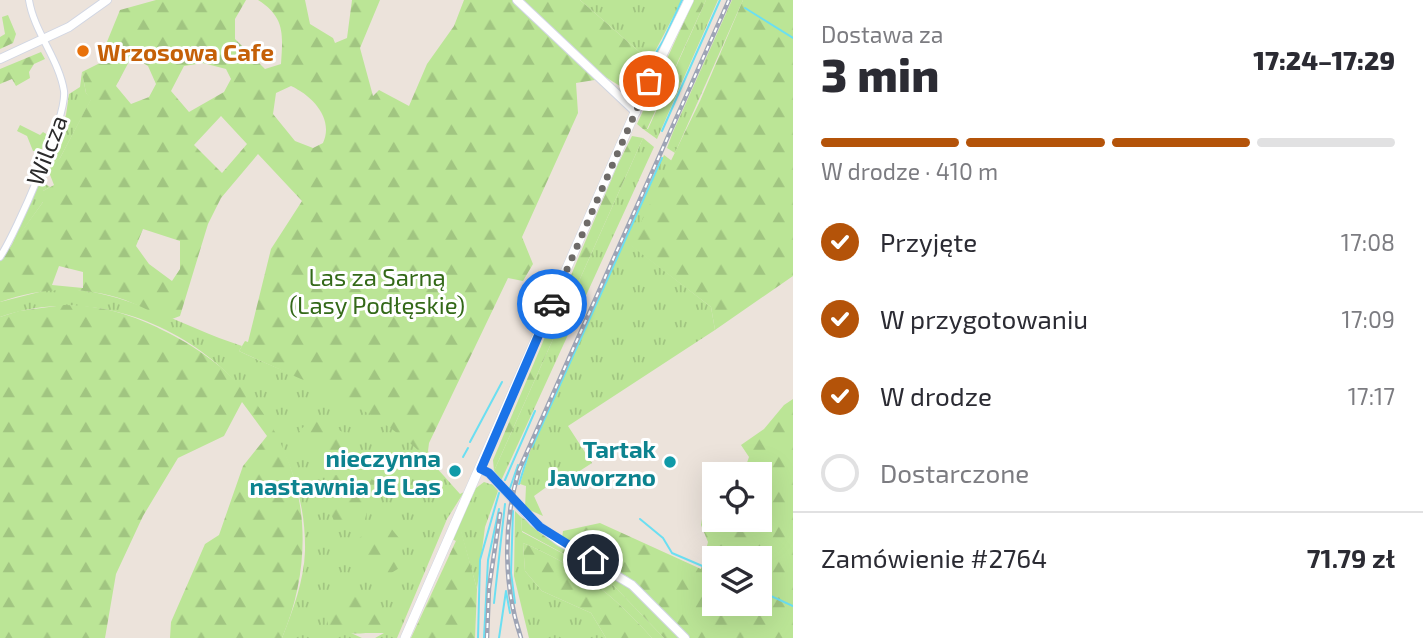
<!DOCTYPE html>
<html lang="pl">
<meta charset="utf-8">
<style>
body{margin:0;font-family:"Exo 2",sans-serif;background:#f2f2f3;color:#2b2b33;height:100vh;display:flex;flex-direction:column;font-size:26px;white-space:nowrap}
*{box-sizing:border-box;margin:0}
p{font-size:23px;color:#7c7c81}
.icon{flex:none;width:38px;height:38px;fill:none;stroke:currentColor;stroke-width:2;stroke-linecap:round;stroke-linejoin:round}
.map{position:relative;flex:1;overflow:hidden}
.sheet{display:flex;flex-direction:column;background:#fff;width:630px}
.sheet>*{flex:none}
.controls{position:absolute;left:702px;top:462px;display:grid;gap:14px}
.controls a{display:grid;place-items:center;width:70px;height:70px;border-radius:0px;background:#fff;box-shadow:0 7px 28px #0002;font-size:35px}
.pin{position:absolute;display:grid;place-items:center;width:60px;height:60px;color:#fff;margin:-30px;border:4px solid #fff;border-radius:50%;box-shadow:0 2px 7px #0007}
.courier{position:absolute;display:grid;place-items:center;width:70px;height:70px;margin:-35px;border:5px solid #1a73e8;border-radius:50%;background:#fff;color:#222;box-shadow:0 2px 9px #0007}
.head em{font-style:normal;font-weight:800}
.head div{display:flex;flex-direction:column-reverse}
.head{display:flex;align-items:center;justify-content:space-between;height:119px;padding:0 28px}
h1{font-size:46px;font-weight:800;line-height:52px}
.bar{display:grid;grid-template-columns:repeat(4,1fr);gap:10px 7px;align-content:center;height:84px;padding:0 28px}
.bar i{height:9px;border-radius:5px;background:#e1e1e2}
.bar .on{background:#b45309}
.bar p{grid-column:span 4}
.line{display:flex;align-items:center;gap:18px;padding:0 28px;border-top:2px solid #e1e1e2}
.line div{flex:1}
ol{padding:0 28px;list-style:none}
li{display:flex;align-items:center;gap:21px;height:77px}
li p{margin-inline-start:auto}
li .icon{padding:7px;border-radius:50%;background:#b45309;color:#fff;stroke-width:4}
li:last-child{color:#7c7c81}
li i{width:38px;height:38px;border:4px solid #e1e1e2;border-radius:50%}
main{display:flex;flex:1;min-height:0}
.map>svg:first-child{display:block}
</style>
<main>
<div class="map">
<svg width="793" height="638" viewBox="0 0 793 638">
<defs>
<pattern id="grass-tufts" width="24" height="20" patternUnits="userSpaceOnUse" patternTransform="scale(1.75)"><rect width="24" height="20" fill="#bbe596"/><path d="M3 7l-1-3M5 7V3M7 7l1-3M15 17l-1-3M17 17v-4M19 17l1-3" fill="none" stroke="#a1c581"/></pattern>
<pattern id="forest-firs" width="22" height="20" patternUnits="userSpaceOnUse" patternTransform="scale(1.75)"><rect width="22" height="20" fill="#bbe596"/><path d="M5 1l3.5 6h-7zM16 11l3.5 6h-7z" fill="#a1c581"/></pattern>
</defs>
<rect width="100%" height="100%" fill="#ece3db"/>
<g fill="url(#grass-tufts)">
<polygon points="580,0 682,0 650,61"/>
<polygon points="706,0 718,0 657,139 643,129 648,129"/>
<polygon points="732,0 743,0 675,153 667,148 673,132"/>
<polygon points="82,72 86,93 92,98 60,158 46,169 66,115 69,94 80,87"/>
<polygon points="643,138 654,147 501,481 494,471"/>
<polygon points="664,155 672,161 631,245 711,307 715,330 568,426 592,463 555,487 552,483 534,496 543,516 525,508 526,486 520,484 530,451"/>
<polygon points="39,180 50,187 43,191 43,202 11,247"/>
<path d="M51 289C119 286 179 326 242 346L239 351C289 375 346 392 390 425 417 445 438 469 460 494L464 492 447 519 397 638H375L384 633H330H351L362 638H282C293 610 304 581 305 551 308 398 148 266 0 317V302Z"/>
<polygon points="484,482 493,485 498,491 485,527 477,589 461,532 456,541 452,539 476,488"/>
<path d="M515 511 521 517 522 532 577 561 615 587 664 638H652C615 596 575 564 523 543L525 571 542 591 591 613 606 638H529L514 576Z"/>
</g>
<g fill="url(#forest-firs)" fill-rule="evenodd">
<path d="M156 0H246L235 19V39L265 69 281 64C283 34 285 17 258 0H305L310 24 333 38 335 43 347 38 352 0H380L360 48 373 96 379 90 409 106 427 64 454 26 464 0H580L650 61 631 86H620L607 78 576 83 578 113 522 237 533 264 523 281 508 278 429 443 428 451 434 465C376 406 312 385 239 351L245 341 248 342 271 249 302 201 258 154 221 198 208 224 180 316 172 319C156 315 141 306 125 300 83 286 42 287 0 302V261L43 202V191L54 185 47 167 60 158 91 99 86 93 82 72 108 59 102 54 120 10ZM132 56 148 66 156 84 149 97 131 104 116 86ZM203 63 226 69 231 79 224 92 189 112 171 91 184 66ZM291 86C313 96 334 119 323 143L313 148 295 141 273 114 276 93ZM221 116 247 144 222 173 194 145ZM143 229 180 241V269L172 281 149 264 136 246ZM59 266 83 272V288L52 285Z"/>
<polygon points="694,0 706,0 647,129 643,129 637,124"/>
<polygon points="743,0 793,0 793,276 715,330 711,307 630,245 700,101"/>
<polygon points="8,15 16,34 13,43 0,49 0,37 5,34 2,17"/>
<polygon points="41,52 45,59 34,64 29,72 30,78 16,86 12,79 0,84 0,69"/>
<polygon points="632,136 643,138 494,471 493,460 618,164"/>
<path d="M64 305C106 305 139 317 176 337 289 398 332 519 282 638H170L171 622 205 544 219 535 243 466 267 436 242 402 224 436 178 458 143 516 116 574 105 638H0V317L19 311Z"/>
<path d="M793 399V638H690L628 577 562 538 563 531 600 523 701 569 708 542 701 525 704 507 714 499V520H760V474H743L749 457 741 445 764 429 784 405ZM714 558H760V604H714Z"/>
<path d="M316 419 349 435V455C318 458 315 458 299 430Z"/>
<polygon points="330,475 364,475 375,481 364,523 347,525 334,521 319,484"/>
<polygon points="521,517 628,587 679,638 664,638 615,587 577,561 522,531"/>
<polygon points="374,526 390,527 403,543 401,567 383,578 358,563 352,544"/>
<polygon points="461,530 477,589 475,638 411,638"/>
<path d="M523 543C575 564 615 596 652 638H606L591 613 542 591 525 571Z"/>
<path d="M359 595 389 617C378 638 359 633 330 633L325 611 333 598Z"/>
</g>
<polygon fill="#bbe596" points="20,125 40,135 43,132 48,135 41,151 33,151 27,136 17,131"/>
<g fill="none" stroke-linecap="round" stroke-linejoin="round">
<g stroke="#6bdff2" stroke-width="2">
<polyline points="745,8 793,38"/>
<polyline points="636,86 663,41 682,0"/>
<polyline points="662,131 720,0"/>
<polyline points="470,442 502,382"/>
<polyline points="532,447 662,158"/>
<polyline points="463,457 468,448"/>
<polyline points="505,480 535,411"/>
<polyline points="519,484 528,455"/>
<polyline points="510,488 518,465"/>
<polyline points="513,511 511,573 515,603"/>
<polyline points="640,519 663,538 672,553 714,571"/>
<polyline points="760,591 793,606"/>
<polyline points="494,603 505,504"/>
<polyline points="478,638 480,560 499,493"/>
<polyline points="484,638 488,560 499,509"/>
<polyline points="499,638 506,591 510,613"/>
</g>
<defs>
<path id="minor" d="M0 257C16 233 67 117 64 91 59 59 34 32 29 0"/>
<g id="tertiary">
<polyline points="517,0 636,112"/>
<polyline points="0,59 69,27 107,0"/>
<polyline points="480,469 489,473 534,522 559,541 632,585 685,638"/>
</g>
<polyline id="secondary" points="405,638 643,94 689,0"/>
</defs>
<use href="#minor" stroke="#d1d6e3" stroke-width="8"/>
<use href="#tertiary" stroke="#d1d6e3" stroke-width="10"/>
<use href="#secondary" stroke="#d1d6e3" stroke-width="10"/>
<use href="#minor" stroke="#fff" stroke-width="6"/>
<use href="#tertiary" stroke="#fff" stroke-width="8"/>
<use href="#secondary" stroke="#fff" stroke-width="9"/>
<defs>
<g id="rail">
<polyline points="487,638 489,588 500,514"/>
<path d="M521 638C503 585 503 524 519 470L729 0"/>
</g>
</defs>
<use href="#rail" stroke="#9ea4b5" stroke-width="4.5"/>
<use href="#rail" stroke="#fff" stroke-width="2" stroke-dasharray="5" stroke-linecap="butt"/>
</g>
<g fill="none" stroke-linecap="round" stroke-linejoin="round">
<polyline stroke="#6e6b68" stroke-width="7" stroke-dasharray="0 12.6" points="552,304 649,81"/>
<polyline stroke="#1a73e8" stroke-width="9" points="552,304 481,469 489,473 540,527 593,560"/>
</g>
<circle fill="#e8710a" stroke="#fff" stroke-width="2.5" cx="83" cy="51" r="7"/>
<g fill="#0f9aa8" stroke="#fff" stroke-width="2.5">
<circle cx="670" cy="462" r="7"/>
<circle cx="455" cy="471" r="7"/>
</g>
<g text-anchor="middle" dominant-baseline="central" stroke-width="6" stroke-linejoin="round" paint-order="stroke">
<g font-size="24" font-weight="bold" fill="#c56008" stroke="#fff" text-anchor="start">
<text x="97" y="51">Wrzosowa Cafe</text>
</g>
<g font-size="24" fill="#2a2a2a" stroke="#fff">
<text transform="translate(46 150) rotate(-69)">Wilcza</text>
</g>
<g font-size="24" fill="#336918" stroke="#fff">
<text x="377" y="276">Las za Sarną<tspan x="377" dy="28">(Lasy Podłęskie)</tspan></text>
</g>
<g font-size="24" font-weight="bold" fill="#0d838f" stroke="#fff" text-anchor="end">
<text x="656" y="448">Tartak<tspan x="656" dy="28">Jaworzno</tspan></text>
<text x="441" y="457">nieczynna<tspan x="441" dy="28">nastawnia JE Las</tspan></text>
</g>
</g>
</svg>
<div class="controls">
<a><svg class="icon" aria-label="locate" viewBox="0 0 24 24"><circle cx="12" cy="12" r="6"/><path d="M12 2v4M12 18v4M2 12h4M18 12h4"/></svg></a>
<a><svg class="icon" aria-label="layers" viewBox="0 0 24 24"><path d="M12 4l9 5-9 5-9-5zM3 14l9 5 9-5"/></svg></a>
</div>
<div class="pin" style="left:649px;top:81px;background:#ea580c"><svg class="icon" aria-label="bag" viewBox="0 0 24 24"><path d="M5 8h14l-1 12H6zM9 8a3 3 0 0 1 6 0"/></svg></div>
<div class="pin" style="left:593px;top:560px;background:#1f2937"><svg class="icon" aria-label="home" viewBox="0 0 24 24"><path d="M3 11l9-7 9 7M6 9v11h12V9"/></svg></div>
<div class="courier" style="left:552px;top:304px"><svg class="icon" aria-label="car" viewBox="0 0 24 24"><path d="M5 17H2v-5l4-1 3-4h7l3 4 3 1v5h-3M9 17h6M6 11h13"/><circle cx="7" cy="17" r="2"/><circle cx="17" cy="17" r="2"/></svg></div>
</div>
<section class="sheet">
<div class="head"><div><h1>3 min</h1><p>Dostawa za</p></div><em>17:24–17:29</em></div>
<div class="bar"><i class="on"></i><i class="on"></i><i class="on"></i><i></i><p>W drodze · 410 m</p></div>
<ol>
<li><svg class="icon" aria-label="check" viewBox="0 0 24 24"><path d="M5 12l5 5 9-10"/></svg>Przyjęte<p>17:08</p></li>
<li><svg class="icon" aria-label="check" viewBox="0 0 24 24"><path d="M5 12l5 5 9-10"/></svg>W przygotowaniu<p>17:09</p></li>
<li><svg class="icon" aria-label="check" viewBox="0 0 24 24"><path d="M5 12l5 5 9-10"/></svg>W drodze<p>17:17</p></li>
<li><i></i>Dostarczone</li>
</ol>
<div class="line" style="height:91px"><div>Zamówienie #2764</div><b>71.79 zł</b></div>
</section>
</main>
